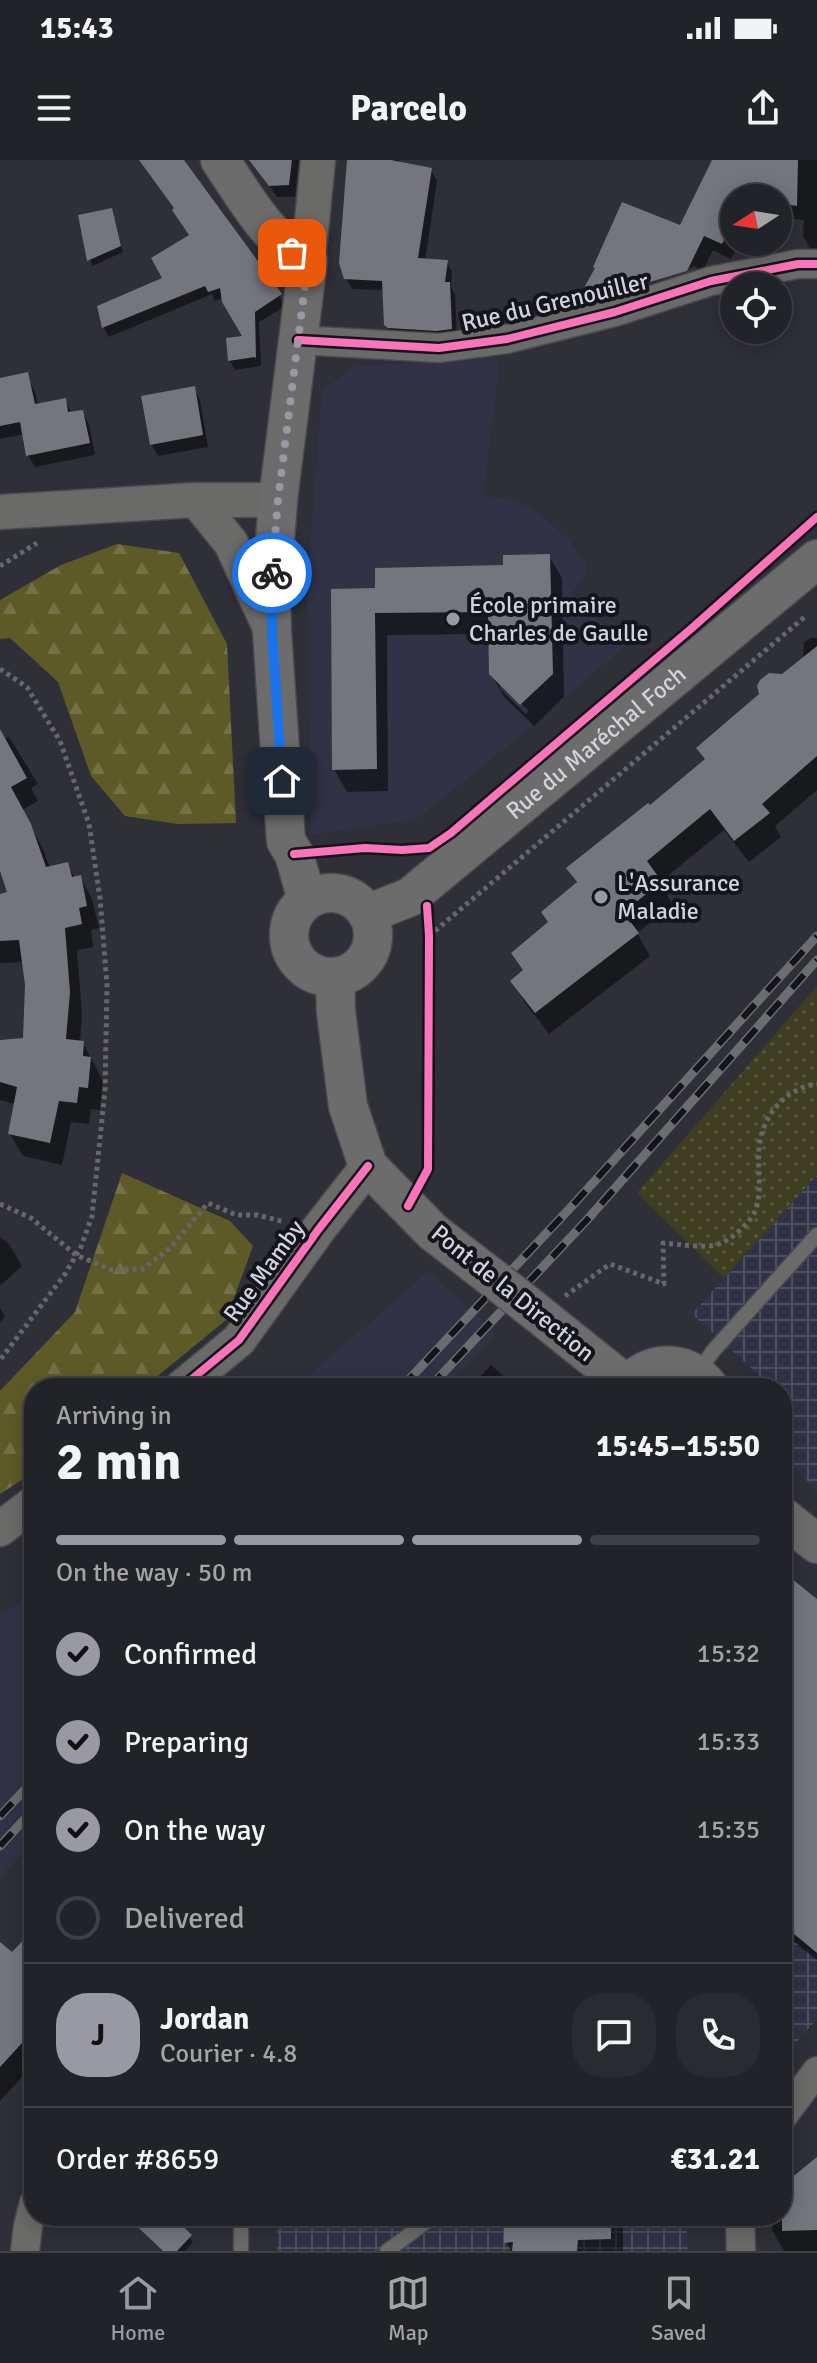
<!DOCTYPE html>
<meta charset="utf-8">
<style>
body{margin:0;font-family:Signika,sans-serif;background:#2a2b31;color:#f1f3f6;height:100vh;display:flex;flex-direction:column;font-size:30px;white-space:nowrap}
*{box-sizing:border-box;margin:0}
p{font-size:26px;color:#a2a4a8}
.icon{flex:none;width:44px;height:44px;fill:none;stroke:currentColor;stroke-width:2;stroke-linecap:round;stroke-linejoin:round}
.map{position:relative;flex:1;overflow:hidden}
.drawer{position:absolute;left:24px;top:1218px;width:768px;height:848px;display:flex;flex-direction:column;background:#222329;border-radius:32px;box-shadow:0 4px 20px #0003,0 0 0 2px #3f4046}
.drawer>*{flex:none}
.needle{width:52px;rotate:258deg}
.controls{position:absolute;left:720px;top:24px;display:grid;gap:16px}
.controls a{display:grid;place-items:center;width:72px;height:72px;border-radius:50%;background:#222329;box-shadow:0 4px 20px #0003,0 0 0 2px #3f4046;font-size:40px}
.pin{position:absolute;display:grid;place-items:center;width:68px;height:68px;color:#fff;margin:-34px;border-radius:16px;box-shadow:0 4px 12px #0006}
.courier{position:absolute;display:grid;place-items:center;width:80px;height:80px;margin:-40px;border:6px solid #1a73e8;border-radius:50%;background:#fff;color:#222;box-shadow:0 2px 10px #0007}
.head em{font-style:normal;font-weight:800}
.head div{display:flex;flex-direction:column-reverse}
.head{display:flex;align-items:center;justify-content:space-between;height:136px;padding:0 32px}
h1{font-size:52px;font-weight:800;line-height:60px}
.bar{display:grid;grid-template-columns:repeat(4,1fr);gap:12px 8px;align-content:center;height:96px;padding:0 32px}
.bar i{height:10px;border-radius:6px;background:#3f4046}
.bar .active{background:#9899a2}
.bar p{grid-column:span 4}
.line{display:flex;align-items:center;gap:20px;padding:0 32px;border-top:2px solid #3f4046}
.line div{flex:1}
.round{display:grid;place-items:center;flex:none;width:84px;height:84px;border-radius:32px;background:#2a2b31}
ol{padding:0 32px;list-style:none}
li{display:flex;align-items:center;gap:24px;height:88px}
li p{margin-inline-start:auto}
li .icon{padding:8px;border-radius:50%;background:#9899a2;color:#111;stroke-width:4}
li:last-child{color:#a2a4a8}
li i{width:44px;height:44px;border:4px solid #3f4046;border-radius:50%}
.status{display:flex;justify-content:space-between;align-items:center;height:56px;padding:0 40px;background:#222329;direction:ltr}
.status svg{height:22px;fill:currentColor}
header{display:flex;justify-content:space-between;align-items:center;height:104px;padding:0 32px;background:#222329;font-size:36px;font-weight:800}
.tab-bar{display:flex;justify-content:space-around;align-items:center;height:112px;border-top:2px solid #3f4046;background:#222329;font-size:22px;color:#a2a4a8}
.tab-bar a{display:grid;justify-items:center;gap:4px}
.tab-bar .active{color:#9899a2}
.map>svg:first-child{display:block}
</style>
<div class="status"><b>15:43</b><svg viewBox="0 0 49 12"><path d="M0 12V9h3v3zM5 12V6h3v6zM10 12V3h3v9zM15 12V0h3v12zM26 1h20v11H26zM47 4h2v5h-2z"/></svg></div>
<header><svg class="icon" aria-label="menu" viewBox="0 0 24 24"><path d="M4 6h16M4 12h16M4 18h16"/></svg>Parcelo<svg class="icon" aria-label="share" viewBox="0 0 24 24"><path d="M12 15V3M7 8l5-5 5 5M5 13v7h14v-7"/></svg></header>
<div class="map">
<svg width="817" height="2091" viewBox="0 0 817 2091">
<defs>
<pattern id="industrial-grid" width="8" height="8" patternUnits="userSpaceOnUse" patternTransform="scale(2)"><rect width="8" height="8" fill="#313246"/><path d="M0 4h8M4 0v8" fill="none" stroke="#4e4f60"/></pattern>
<pattern id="grass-dots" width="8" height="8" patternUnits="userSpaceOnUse" patternTransform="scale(2)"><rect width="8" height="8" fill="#3f3e21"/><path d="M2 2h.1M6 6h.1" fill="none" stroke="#5a5941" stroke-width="1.8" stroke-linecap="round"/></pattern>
<pattern id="forest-firs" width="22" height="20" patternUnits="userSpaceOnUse" patternTransform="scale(2)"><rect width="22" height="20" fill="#5e5a28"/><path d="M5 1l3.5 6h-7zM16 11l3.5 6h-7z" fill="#747147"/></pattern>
</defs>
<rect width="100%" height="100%" fill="#2e2f37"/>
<g fill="#313246">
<polygon points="497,196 499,210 483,336 515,340 541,354 570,381 586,404 585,415 572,433 625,486 537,562 417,659 310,675 307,423 322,231 352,207"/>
<polygon points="428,1112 497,1173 445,1228 294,1228"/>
<polygon points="34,1433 34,1680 0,1719 0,1455"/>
</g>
<g fill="url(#industrial-grid)">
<polygon points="817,1015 817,1332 786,1297 782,1287 782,1228 764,1228 763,1219 692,1154"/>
<polygon points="782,1773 817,1796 817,1859 782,1899"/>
<polygon points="277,2056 686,2056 688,2091 277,2091"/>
</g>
<polygon fill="url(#grass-dots)" points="817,826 817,1015 724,1118 637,1033"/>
<g fill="url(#forest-firs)">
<polygon points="117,384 179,393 227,484 236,663 177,664 125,656 91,616 58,522 10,478 0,479 0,440 61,405"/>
<polygon points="122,1013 230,1061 253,1086 226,1160 143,1228 34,1228 34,1312 0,1334 0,1231 75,1152"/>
</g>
<g fill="#0007" fill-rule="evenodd">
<polygon points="141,0 182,0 280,137 285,146 259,162 261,206 235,210 230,201 228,180 245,177 223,138 215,141 212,134 109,177 104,168 100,147 165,119 191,76 176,49"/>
<polygon points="258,0 299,0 295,37 277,37 257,8"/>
<polygon points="349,0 399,0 399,4 431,10 437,21 425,101 446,101 452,112 451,127 455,134 457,179 393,176 386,164 384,130 352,129 346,118"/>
<path d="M714 0H817V92H812L803 76 804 60 778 57V38H734V82H739L731 99 713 90 695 126 586 159 577 144 597 109 681 68ZM696 106 697 110 596 140V136Z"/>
<polygon points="111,51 123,92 92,106 82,65"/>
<polygon points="29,220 35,232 38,245 65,240 72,254 82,252 89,264 95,295 35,307 28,295 24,274 0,279 0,225"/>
<polygon points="194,228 200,240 208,287 158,296 151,284"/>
<path d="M549 396 562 418 564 537 534 566 504 537 491 514 490 474 387 475 388 631 347 632 334 609 377 429 505 407ZM500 523 529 551 526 554 500 529Z"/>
<polygon points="811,478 817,478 817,630 775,666 781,677 749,702 724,670 660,722 673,745 637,773 650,796 549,874 526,844 513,822 524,812 550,763 578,725 569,709 650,648 706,601 783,516 803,500 804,482"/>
<polygon points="0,577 1,580 9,577 38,624 31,628 38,641 22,650 43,689 50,708 67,704 75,718 80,717 92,739 99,768 91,770 93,787 77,790 82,856 80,882 83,883 103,921 100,950 91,949 89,964 71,962 62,1005 23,996 10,974 15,944 0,940 0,882 24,880 27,825 24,802 0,803 0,736 9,733 0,704"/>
<polygon points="0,1077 9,1084 22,1106 0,1126"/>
<polygon points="0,1148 5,1157 0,1162"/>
<polygon points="491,1205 517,1228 470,1228"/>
<polygon points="782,1414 817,1442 817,1800 785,1775 782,1775"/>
<polygon points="34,1772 34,1904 0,1941 0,1785 12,1795"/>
<polygon points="817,2000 817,2091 784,2091 772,2070 772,2056 782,2056 782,2021 791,2021"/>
<polygon points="126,2056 169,2056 193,2082 185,2091 163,2091"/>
<polygon points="506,2056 623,2056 623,2091 511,2091 506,2082"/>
</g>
<g fill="#74757d">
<polygon points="139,0 184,0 282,134 255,152 256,199 255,197 228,201 226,178 242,176 222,142 220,128 208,132 205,126 102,168 97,146 162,118 151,98 189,75 172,50 174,48"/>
<polygon points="249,0 292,0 289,25 269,26"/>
<polygon points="347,0 391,0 432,8 418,98 448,100 445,122 450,122 452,169 437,171 388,168 384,165 382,121 344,119 339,103"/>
<polygon points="712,0 798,0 797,46 778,43 778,38 734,38 734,60 722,84 704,76 687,111 575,144 595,108 593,107 622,42 680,65"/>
<polygon points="112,48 121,86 87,101 78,55"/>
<polygon points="28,212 35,244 66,238 68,252 83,250 90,283 26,296 20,262 0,266 0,218"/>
<polygon points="195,226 203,275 150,285 141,236"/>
<polygon points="550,394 553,514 520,545 489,514 488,452 375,453 377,609 332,610 331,429 375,428 375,408 503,405 503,395"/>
<polygon points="817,486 817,596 762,644 770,653 734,681 710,649 647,701 662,722 623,752 639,773 535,853 510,821 523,810 511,793 548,762 541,752 577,722 566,708 648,643 650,645 705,599 696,588 759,534 757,526 760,520 769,513 782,514"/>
<polygon points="0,569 27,618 11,627 31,664 46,707 68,702 72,717 81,715 87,746 79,748 82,764 65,768 70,832 66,879 84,881 83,896 91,897 88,928 79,927 77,943 59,941 50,983 8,974 17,927 0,922 0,880 23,878 25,825 19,780 0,781 0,734 7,732 0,711"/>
<polygon points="782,1411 817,1439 817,1793 782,1764"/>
<polygon points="34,1769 34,1870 0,1907 0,1782 12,1792"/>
<polygon points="817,1997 817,2070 782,2071 782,2019 790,2019"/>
<polygon points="126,2056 172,2056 192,2075 177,2091 163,2091"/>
<polygon points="504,2056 611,2056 611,2079 578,2080 577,2091 512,2091 513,2082 504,2083"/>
</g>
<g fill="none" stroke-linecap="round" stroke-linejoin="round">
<defs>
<g id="service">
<polyline points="697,1214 713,1191 817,1075"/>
<polyline points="241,2091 241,2056"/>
<polyline points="387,2091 434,2056"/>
</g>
<g id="minor">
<polyline points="298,180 439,188 507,179 615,152 711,121 798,104 817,104"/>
<polyline points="782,1957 817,1911"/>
<polyline points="740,2056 741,2091"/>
<polyline points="25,2091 28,2066 34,2043"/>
</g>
<g id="tertiary">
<polyline points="308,101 318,0"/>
<polyline points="196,340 231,383 271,470"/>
<polyline points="0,352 196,340 278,340"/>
<polyline points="181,1228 239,1180 318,1070 368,1006"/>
<polyline points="0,1369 34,1343"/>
</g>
<g id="secondary">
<path d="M220 0C245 37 268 80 308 101L278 340 271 435 272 471 286 681 294 694 307 740"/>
<circle cx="331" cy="775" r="42"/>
<path id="s1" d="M367 754 410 737 817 399"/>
<polyline points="335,817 336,852 348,946 368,1006 433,1072 499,1123"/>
<polyline points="531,1148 627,1225"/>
<path d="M626 1228C647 1198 688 1198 710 1228"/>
<polyline points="782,1356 817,1384"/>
</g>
</defs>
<use href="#service" stroke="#494a51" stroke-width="17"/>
<use href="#minor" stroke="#494a51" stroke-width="31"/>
<use href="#tertiary" stroke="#494a51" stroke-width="37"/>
<use href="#secondary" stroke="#494a51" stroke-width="41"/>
<g stroke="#666769" stroke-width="5" stroke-dasharray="4 4" stroke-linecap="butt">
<polyline points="0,406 37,383"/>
<polyline points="0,509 27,527 60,581 89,664 100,738 107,825 105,930 92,1056 81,1087 65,1114 0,1200"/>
<polyline points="429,776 807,455"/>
<polyline points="0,1044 31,1058 76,1095 112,1110 143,1109 170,1088 208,1043 236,1055 257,1055 285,1062"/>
<path d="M565 1136 610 1104 664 1124 663 1083C678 1084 706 1089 719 1084 731 1080 751 1062 755 1051 763 1031 757 1008 759 988 762 956 785 928 817 924"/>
</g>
<use href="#service" stroke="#6a6a68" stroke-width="14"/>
<use href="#minor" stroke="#6a6a68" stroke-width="28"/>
<use href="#tertiary" stroke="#6a6a68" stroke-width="34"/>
<use href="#secondary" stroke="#6c6c6d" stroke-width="38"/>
<defs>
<g id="rail">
<polyline points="401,1228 572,1046 817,776"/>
<polyline points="429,1228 586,1061 817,800"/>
<polyline points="0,1656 34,1620"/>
<polyline points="0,1686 34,1649"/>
</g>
</defs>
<use href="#rail" stroke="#6c6d6e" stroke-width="9"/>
<use href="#rail" stroke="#14151c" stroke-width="6" stroke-dasharray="18" stroke-linecap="butt"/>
<defs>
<polyline id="secondary-bridge" points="499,1123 531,1148"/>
</defs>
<use href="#secondary-bridge" stroke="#494a51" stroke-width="41" stroke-linecap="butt"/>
<use href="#secondary-bridge" stroke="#6c6c6d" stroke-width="38"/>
<defs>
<g id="cycleway">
<polyline points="298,180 439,188 507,179 615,152 711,121 798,104 817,104"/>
<polyline points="294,694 365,688 402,690 429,688 451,673 692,468 817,357"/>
<polyline points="408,1046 428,1009 429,776 427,746"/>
<polyline points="181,1228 239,1180 318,1070 368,1006"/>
</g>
</defs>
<use href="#cycleway" stroke="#14151c" stroke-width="13"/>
<use href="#cycleway" stroke="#fb73b8" stroke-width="8"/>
</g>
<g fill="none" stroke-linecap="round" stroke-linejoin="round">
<polyline stroke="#9899a2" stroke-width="8" stroke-dasharray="0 14.4" points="272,413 278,340 308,101 292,93"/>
<polyline stroke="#1a73e8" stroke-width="10" points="272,413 272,471 282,621"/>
</g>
<g fill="#9899a2" stroke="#14151c" stroke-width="3">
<circle cx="453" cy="459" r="8"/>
<circle cx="601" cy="737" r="8"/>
</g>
<g text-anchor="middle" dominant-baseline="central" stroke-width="8" stroke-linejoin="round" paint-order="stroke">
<g font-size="24" fill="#d1d2dc" stroke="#14151c">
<text transform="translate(555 142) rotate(-13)">Rue du Grenouiller</text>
<text stroke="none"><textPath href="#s1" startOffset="288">Rue du Maréchal Foch</textPath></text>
<text transform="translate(264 1111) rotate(-54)">Rue Mamby</text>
<text transform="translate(513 1133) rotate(39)">Pont de la Direction</text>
</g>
<g font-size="24" fill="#d1d2dc" stroke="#14151c" text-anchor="start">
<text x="469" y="445">École primaire<tspan x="469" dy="28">Charles de Gaulle</tspan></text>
<text x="617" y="723">L'Assurance<tspan x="617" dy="28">Maladie</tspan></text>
</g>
</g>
</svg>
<div class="controls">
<a><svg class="needle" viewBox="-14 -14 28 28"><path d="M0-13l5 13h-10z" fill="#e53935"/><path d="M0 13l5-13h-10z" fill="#a2a4a8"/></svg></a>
<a><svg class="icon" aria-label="locate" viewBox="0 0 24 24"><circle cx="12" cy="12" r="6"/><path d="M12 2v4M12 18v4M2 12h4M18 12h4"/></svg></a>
</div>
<div class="pin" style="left:292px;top:93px;background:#ea580c"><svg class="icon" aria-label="bag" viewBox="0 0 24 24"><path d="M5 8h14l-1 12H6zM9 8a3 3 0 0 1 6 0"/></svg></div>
<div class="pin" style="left:282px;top:621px;background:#1f2937"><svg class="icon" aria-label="home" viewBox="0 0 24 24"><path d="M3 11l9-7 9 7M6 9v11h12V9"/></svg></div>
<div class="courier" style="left:272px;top:413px"><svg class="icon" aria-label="bike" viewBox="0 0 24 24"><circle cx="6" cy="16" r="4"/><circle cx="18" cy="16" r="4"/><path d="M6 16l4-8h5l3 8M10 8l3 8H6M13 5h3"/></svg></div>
<section class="drawer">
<div class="head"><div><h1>2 min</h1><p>Arriving in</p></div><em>15:45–15:50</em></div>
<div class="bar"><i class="active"></i><i class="active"></i><i class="active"></i><i></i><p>On the way · 50 m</p></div>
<ol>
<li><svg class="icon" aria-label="check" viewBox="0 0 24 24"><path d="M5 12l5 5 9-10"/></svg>Confirmed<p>15:32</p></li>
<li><svg class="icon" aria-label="check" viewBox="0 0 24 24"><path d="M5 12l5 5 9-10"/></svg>Preparing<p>15:33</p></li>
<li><svg class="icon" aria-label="check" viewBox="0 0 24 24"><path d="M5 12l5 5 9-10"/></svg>On the way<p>15:35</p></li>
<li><i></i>Delivered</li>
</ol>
<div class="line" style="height:144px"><b class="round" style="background:#9899a2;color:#111">J</b><div><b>Jordan</b><p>Courier · 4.8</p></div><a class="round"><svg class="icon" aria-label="chat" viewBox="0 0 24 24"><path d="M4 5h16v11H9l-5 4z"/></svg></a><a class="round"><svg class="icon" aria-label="phone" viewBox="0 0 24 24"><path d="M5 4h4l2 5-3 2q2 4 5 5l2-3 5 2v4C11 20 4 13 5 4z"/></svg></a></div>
<div class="line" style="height:104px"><div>Order #8659</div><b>€31.21</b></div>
</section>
</div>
<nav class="tab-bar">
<a class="active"><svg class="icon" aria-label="home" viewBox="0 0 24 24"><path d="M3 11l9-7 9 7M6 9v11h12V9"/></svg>Home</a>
<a><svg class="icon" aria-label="map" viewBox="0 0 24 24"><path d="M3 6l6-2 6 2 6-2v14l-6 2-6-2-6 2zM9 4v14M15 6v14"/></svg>Map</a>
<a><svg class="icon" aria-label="saved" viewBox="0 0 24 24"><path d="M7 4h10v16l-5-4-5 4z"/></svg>Saved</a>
</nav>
